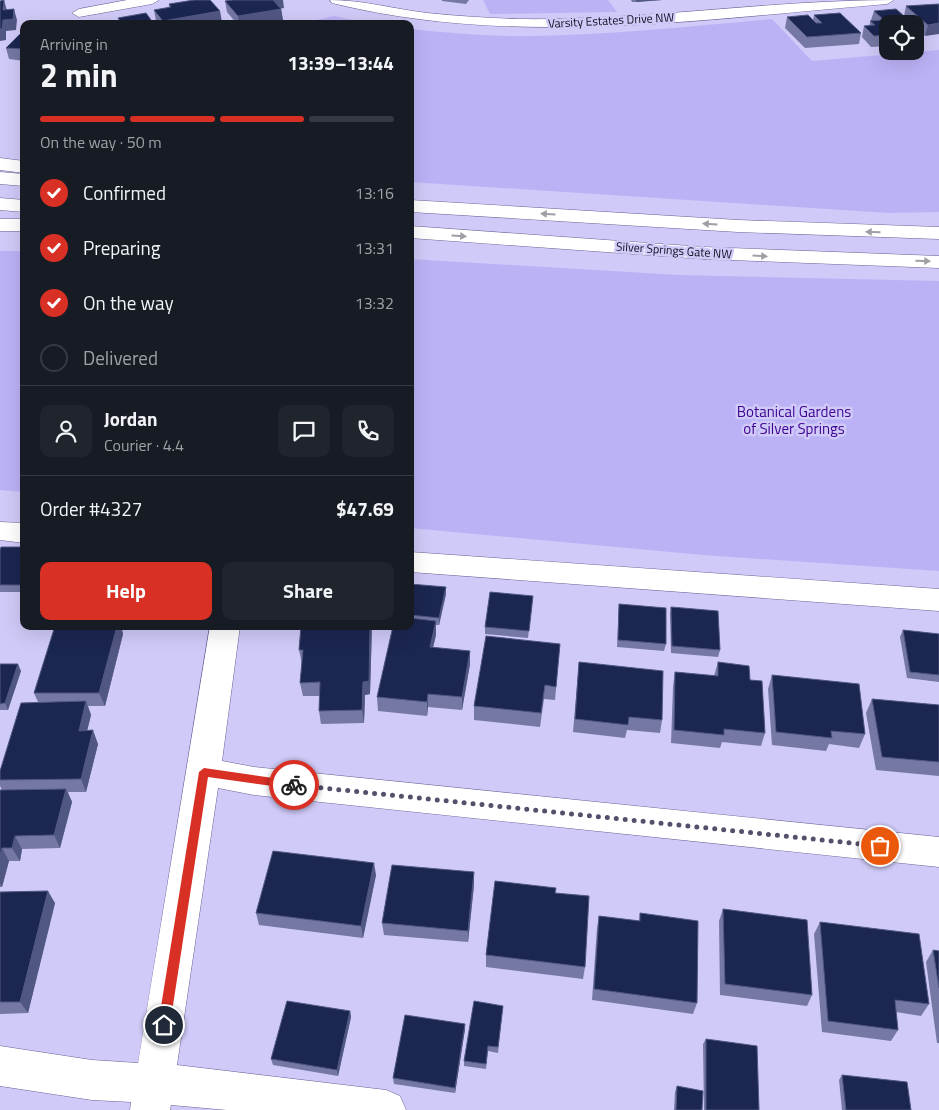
<!DOCTYPE html>
<meta charset="utf-8">
<style>
body{margin:0;font-family:"Titillium Web",sans-serif;background:#20242c;color:#f1f3f6;height:100vh;display:flex;flex-direction:column;font-size:19px;white-space:nowrap}
*{box-sizing:border-box;margin:0}
p{font-size:16px;color:#9ea1a6}
.icon{flex:none;width:28px;height:28px;fill:none;stroke:currentColor;stroke-width:2;stroke-linecap:round;stroke-linejoin:round}
.map{position:relative;flex:1;overflow:hidden}
.details{position:absolute;left:20px;top:20px;width:394px;height:610px;display:flex;flex-direction:column;background:#171b24;border-radius:10px;box-shadow:0 5px 20px #0002}
.details>*{flex:none}
.controls{position:absolute;left:879px;top:15px;display:grid;gap:10px}
.controls a{display:grid;place-items:center;width:45px;height:45px;border-radius:10px;background:#171b24;box-shadow:0 5px 20px #0002;font-size:25px}
.pin{position:absolute;display:grid;place-items:center;width:42px;height:42px;color:#fff;margin:-21px;border:2px solid #fff;border-radius:50%;box-shadow:0 1px 5px #0007}
.courier{position:absolute;display:grid;place-items:center;width:50px;height:50px;margin:-25px;border:4px solid #d93025;border-radius:50%;background:#fff;color:#222;box-shadow:0 1px 6px #0007}
.head em{font-style:normal;font-weight:700}
.head div{display:flex;flex-direction:column-reverse}
.head{display:flex;align-items:center;justify-content:space-between;height:85px;padding:0 20px}
h1{font-size:32px;font-weight:700;line-height:38px}
.bar{display:grid;grid-template-columns:repeat(4,1fr);gap:8px 5px;align-content:center;height:60px;padding:0 20px}
.bar i{height:6px;border-radius:4px;background:#363941}
.bar .on{background:#d93025}
.bar p{grid-column:span 4}
.line{display:flex;align-items:center;gap:12px;padding:0 20px;border-top:1px solid #363941}
.line div{flex:1}
.round{display:grid;place-items:center;flex:none;width:52px;height:52px;border-radius:10px;background:#20242c}
ol{padding:0 20px;list-style:none}
li{display:flex;align-items:center;gap:15px;height:55px}
li p{margin-inline-start:auto}
li .icon{padding:5px;border-radius:50%;background:#d93025;color:#fff;stroke-width:4}
li:last-child{color:#9ea1a6}
li i{width:28px;height:28px;border:2px solid #363941;border-radius:50%}
.cta{display:flex;gap:10px;margin-top:auto;padding:10px 20px}
.cta a{flex:1;height:58px;border-radius:10px;background:#d93025;color:#fff;font-size:20px;font-weight:700;line-height:58px;text-align:center}
.cta a+a{background:#20242c;color:#f1f3f6}
.map>svg:first-child{display:block}
</style>
<div class="map">
<svg width="939" height="1110" viewBox="0 0 939 1110">
<rect width="100%" height="100%" fill="#cfcaf7"/>
<g fill="#bbb2f6">
<polygon points="483,0 608,0 617,12 490,14"/>
<polygon points="334,16 372,24 299,24"/>
<path d="M772 19 812 61 939 50V212L888 213 410 182V29C451 33 491 37 532 36 612 35 692 26 772 19Z"/>
<polygon points="0,251 24,251 24,492 0,490"/>
<polygon points="410,259 679,275 939,281 939,571 703,555 410,528"/>
</g>
<g fill="none" stroke-linecap="round" stroke-linejoin="round">
<defs>
<g id="minor">
<polygon points="127,0 159,0 152,4 79,17 72,13 79,9"/>
<path d="M330 0C363 0 394 9 427 13 457 16 487 18 517 19 643 21 768 0 894 0L887 4C703 19 514 48 332 3Z"/>
<polygon points="0,172 24,174 24,186 0,184"/>
<polygon points="0,198 24,200 24,212 0,210"/>
<polygon points="410,200 738,220 939,227 939,239 738,232 410,212"/>
<polygon points="410,226 704,247 939,256 939,268 704,259 410,238"/>
<polygon points="0,522 24,523 24,543 0,540"/>
<polygon points="410,552 939,589 939,611 410,572"/>
<polygon points="210,626 240,626 222,761 254,767 939,837 939,867 254,795 218,788 177,1065 386,1090 400,1096 406,1110 227,1110 171,1105 170,1110 130,1110 131,1102 92,1100 0,1086 0,1046 92,1060 138,1063"/>
</g>
<g id="highway">
<polygon points="0,158 24,161 24,173 0,170"/>
<rect x="0" y="219" width="24" height="12"/>
</g>
</defs>
<use href="#minor" stroke="#696295" stroke-width="1"/>
<use href="#highway" stroke="#696295" stroke-width="1"/>
<use href="#minor" fill="#fff" fill-rule="evenodd"/>
<use href="#highway" fill="#fff" fill-rule="evenodd"/>
</g>
<g fill="#7578a4">
<polygon points="442,0 469,0 466,4 442,1"/>
<polygon points="631,0 662,0 636,2 632,2"/>
<polygon points="225,1 284,8 281,8 283,20 260,24 237,24 227,12"/>
<polygon points="169,4 222,22 214,24 158,24 156,21 154,10 169,8"/>
<polygon points="939,4 925,36 922,33 921,38 915,39 915,24 888,24 888,46 871,47 862,37 864,26 869,26 874,11 904,16 906,6"/>
<polygon points="814,15 861,33 859,44 805,48 785,28 787,17 813,20"/>
<polygon points="24,30 24,61 9,59 6,48"/>
<polygon points="24,547 24,592 0,592 0,550"/>
<polygon points="410,584 446,594 439,625 436,625 436,635 433,647 470,664 462,710 428,707 427,716 378,711 377,697 410,626"/>
<polygon points="532,603 528,638 485,634 485,627"/>
<polygon points="619,604 666,644 664,651 617,647"/>
<polygon points="671,607 720,650 718,657 671,653 670,614"/>
<polygon points="42,626 121,626 123,634 105,706 88,706 91,715 87,730 98,744 86,792 68,792 72,802 60,848 22,849 20,861 9,861 2,887 0,887 0,790 2,790 0,786 0,771 38,702 34,693 55,627 43,627"/>
<polygon points="301,626 372,626 370,694 365,695 364,723 321,724 319,711 320,696 303,696 300,683 302,664 299,650"/>
<polygon points="903,630 939,634 939,682 907,678 900,637"/>
<polygon points="560,644 555,700 544,699 540,727 474,720 474,706"/>
<polygon points="579,662 662,720 660,733 627,730 625,738 573,732"/>
<polygon points="718,662 750,680 765,733 761,746 722,742 720,748 671,743 673,686 675,672 714,676"/>
<polygon points="0,664 21,671 8,710 0,710"/>
<polygon points="772,675 865,734 859,748 829,744 826,751 772,745 768,689"/>
<polygon points="872,699 939,705 939,776 876,770 866,713"/>
<polygon points="376,875 363,938 259,925 256,913"/>
<polygon points="474,885 468,942 384,935 382,923"/>
<polygon points="0,892 55,903 28,1013 0,1014"/>
<polygon points="723,909 812,995 807,1006 720,995 719,921"/>
<polygon points="640,913 697,1003 693,1014 592,1000 597,928 599,916 639,921"/>
<polygon points="820,922 929,1004 921,1016 896,1012 898,1030 891,1041 822,1032 814,934"/>
<polygon points="933,950 939,951 939,1043 937,1043 926,962"/>
<polygon points="486,955 585,967 583,979 486,967"/>
<polygon points="503,1006 498,1053 488,1051 486,1069 464,1066 464,1061"/>
<polygon points="350,1011 351,1017 338,1076 273,1065 271,1059"/>
<polygon points="465,1029 455,1093 394,1084 393,1078"/>
<polygon points="706,1039 759,1110 704,1110 703,1044"/>
<polygon points="842,1075 911,1110 842,1110 839,1080"/>
<polygon points="677,1086 702,1110 674,1110 675,1092"/>
</g>
<g fill="#515783">
<polygon points="4,0 7,11 14,9 17,20 16,30 6,31 6,40 0,41 0,29 3,20"/>
<polygon points="272,0 283,0 284,8 273,10"/>
<polygon points="636,0 662,0 636,2"/>
<polygon points="281,9 283,20 260,24 239,24 238,16"/>
<polygon points="220,11 222,22 214,24 163,24 163,21"/>
<polygon points="939,23 939,34 925,36 928,25"/>
<polygon points="924,27 921,38 915,39 915,28"/>
<polygon points="446,587 446,594 439,625 439,618"/>
<polygon points="436,621 436,635 430,660 430,647"/>
<polygon points="117,626 121,626 123,634 105,706 99,693"/>
<polygon points="370,626 372,626 370,694 365,695 364,723 362,710 363,682"/>
<polygon points="470,651 470,664 462,710 462,697"/>
<polygon points="18,664 21,671 8,710 5,703"/>
<polygon points="428,694 428,707 427,716 427,702"/>
<polygon points="86,701 91,715 84,744 79,731"/>
<polygon points="93,730 98,744 86,792 81,779"/>
<polygon points="66,789 72,802 60,848 54,835"/>
<polygon points="15,836 22,849 20,861 12,848"/>
<polygon points="2,848 9,861 2,887 0,884 0,855"/>
<polygon points="374,863 376,875 363,938 361,926"/>
<polygon points="474,872 474,885 468,942 468,931"/>
<polygon points="48,891 55,903 28,1013 20,1002"/>
<polygon points="350,1011 351,1017 338,1076 337,1070"/>
<polygon points="465,1024 465,1029 455,1093 455,1088"/>
</g>
<g fill="#1b2651" stroke="#515783">
<polygon points="4,0 3,10 14,9 13,19 3,20 2,29 0,29 0,1"/>
<polygon points="194,0 210,0 220,11 163,21 154,10 171,7 169,4"/>
<polygon points="233,0 273,0 281,9 238,16 225,1"/>
<polygon points="939,4 939,23 928,25 906,6"/>
<polygon points="896,9 904,16 912,16 924,27 915,28 915,24 888,24 888,35 874,36 864,26 875,25 870,21 884,20 874,11"/>
<polygon points="146,13 154,24 122,24 118,18"/>
<polygon points="840,13 861,33 807,37 787,17 808,15 816,23 822,23 814,15"/>
<polygon points="24,30 24,49 6,48"/>
<polygon points="1,547 24,547 24,585 0,585 0,550"/>
<polygon points="410,584 446,587 439,618 410,615"/>
<polygon points="490,592 533,596 529,631 485,627"/>
<polygon points="619,604 666,608 666,644 618,640"/>
<polygon points="671,607 718,611 720,650 672,646"/>
<polygon points="410,618 436,621 430,647 470,651 462,697 428,694 427,702 377,697 393,626 410,626"/>
<polygon points="55,626 117,626 99,693 34,693"/>
<polygon points="301,626 370,626 369,681 363,682 362,710 319,711 320,682 300,683 303,650 299,650"/>
<polygon points="903,630 939,634 939,675 910,672"/>
<polygon points="486,636 560,644 556,687 545,685 541,713 474,706"/>
<polygon points="579,662 663,671 662,720 629,717 628,725 575,719"/>
<polygon points="718,662 749,666 750,680 762,681 765,733 724,729 724,735 674,730 675,672 718,676"/>
<polygon points="0,664 18,664 5,703 0,704"/>
<polygon points="772,675 859,684 865,734 831,731 832,738 776,732"/>
<polygon points="872,699 939,705 939,762 882,757"/>
<polygon points="86,701 79,731 93,730 81,779 0,780 0,771 21,703"/>
<polygon points="66,789 54,835 15,836 12,848 2,848 0,855 0,790"/>
<polygon points="273,851 374,863 361,926 256,913"/>
<polygon points="392,865 474,872 468,931 382,923"/>
<polygon points="495,881 556,888 555,893 589,896 585,967 486,955"/>
<polygon points="48,891 20,1002 0,1002 0,892"/>
<polygon points="723,909 807,920 812,995 725,984"/>
<polygon points="640,913 698,921 697,1003 594,989 599,916 640,921"/>
<polygon points="820,922 919,934 929,1004 895,1000 898,1030 828,1021"/>
<polygon points="933,950 939,951 939,988"/>
<polygon points="287,1001 350,1011 337,1070 271,1059"/>
<polygon points="474,1001 503,1006 498,1047 488,1046 486,1064 464,1061"/>
<polygon points="405,1015 465,1024 455,1088 393,1078"/>
<polygon points="706,1039 757,1046 759,1110 706,1110"/>
<polygon points="842,1075 907,1082 911,1110 846,1110"/>
<polygon points="677,1086 703,1091 702,1110 676,1110"/>
</g>
<defs><path id="oneway-solid" d="M-6-.8H1V-3.2L6.5 0L1 3.2V.8H-6Z" transform="scale(1.25)"/></defs>
<g fill="#a09fa6">
<use href="#oneway-solid" transform="translate(548 214) rotate(-176)"/>
<use href="#oneway-solid" transform="translate(710 224) rotate(-176)"/>
<use href="#oneway-solid" transform="translate(873 232) rotate(-179)"/>
<use href="#oneway-solid" transform="translate(459 236) rotate(4)"/>
<use href="#oneway-solid" transform="translate(760 256) rotate(3)"/>
<use href="#oneway-solid" transform="translate(923 261) rotate(2)"/>
</g>
<polygon fill="#d93025" points="204,768 294,781 299,785 294,789 208,777 170,1025 164,1031 158,1025 199,772"/>
<g fill="none" stroke-linecap="round" stroke-linejoin="round">
<polyline stroke="#54506c" stroke-width="5" stroke-dasharray="0 9" points="294,785 880,846"/>
</g>
<g text-anchor="middle" dominant-baseline="central" stroke-width="5" stroke-linejoin="round" paint-order="stroke">
<g font-size="12" fill="#110e21" stroke="#cfcaf7">
<text transform="translate(611 20) rotate(-3)">Varsity Estates Drive NW</text>
<text transform="translate(674 250) rotate(4)">Silver Springs Gate NW</text>
</g>
<g font-size="15" fill="#400493" stroke="#cfcaf7">
<text x="794" y="411">Botanical Gardens<tspan x="794" dy="17">of Silver Springs</tspan></text>
</g>
</g>
</svg>
<div class="controls">
<a><svg class="icon" aria-label="locate" viewBox="0 0 24 24"><circle cx="12" cy="12" r="6"/><path d="M12 2v4M12 18v4M2 12h4M18 12h4"/></svg></a>
</div>
<div class="pin" style="left:880px;top:846px;background:#ea580c"><svg class="icon" aria-label="bag" viewBox="0 0 24 24"><path d="M5 8h14l-1 12H6zM9 8a3 3 0 0 1 6 0"/></svg></div>
<div class="pin" style="left:164px;top:1025px;background:#1f2937"><svg class="icon" aria-label="home" viewBox="0 0 24 24"><path d="M3 11l9-7 9 7M6 9v11h12V9"/></svg></div>
<div class="courier" style="left:294px;top:785px"><svg class="icon" aria-label="bike" viewBox="0 0 24 24"><circle cx="6" cy="16" r="4"/><circle cx="18" cy="16" r="4"/><path d="M6 16l4-8h5l3 8M10 8l3 8H6M13 5h3"/></svg></div>
<section class="details">
<div class="head"><div><h1>2 min</h1><p>Arriving in</p></div><em>13:39–13:44</em></div>
<div class="bar"><i class="on"></i><i class="on"></i><i class="on"></i><i></i><p>On the way · 50 m</p></div>
<ol>
<li><svg class="icon" aria-label="check" viewBox="0 0 24 24"><path d="M5 12l5 5 9-10"/></svg>Confirmed<p>13:16</p></li>
<li><svg class="icon" aria-label="check" viewBox="0 0 24 24"><path d="M5 12l5 5 9-10"/></svg>Preparing<p>13:31</p></li>
<li><svg class="icon" aria-label="check" viewBox="0 0 24 24"><path d="M5 12l5 5 9-10"/></svg>On the way<p>13:32</p></li>
<li><i></i>Delivered</li>
</ol>
<div class="line" style="height:90px"><a class="round"><svg class="icon" aria-label="person" viewBox="0 0 24 24"><circle cx="12" cy="8" r="4"/><path d="M4 21q1-7 8-7t8 7"/></svg></a><div><b>Jordan</b><p>Courier · 4.4</p></div><a class="round"><svg class="icon" aria-label="chat" viewBox="0 0 24 24"><path d="M4 5h16v11H9l-5 4z"/></svg></a><a class="round"><svg class="icon" aria-label="phone" viewBox="0 0 24 24"><path d="M5 4h4l2 5-3 2q2 4 5 5l2-3 5 2v4C11 20 4 13 5 4z"/></svg></a></div>
<div class="line" style="height:65px"><div>Order #4327</div><b>$47.69</b></div>
<div class="cta"><a>Help</a><a>Share</a></div>
</section>
</div>
